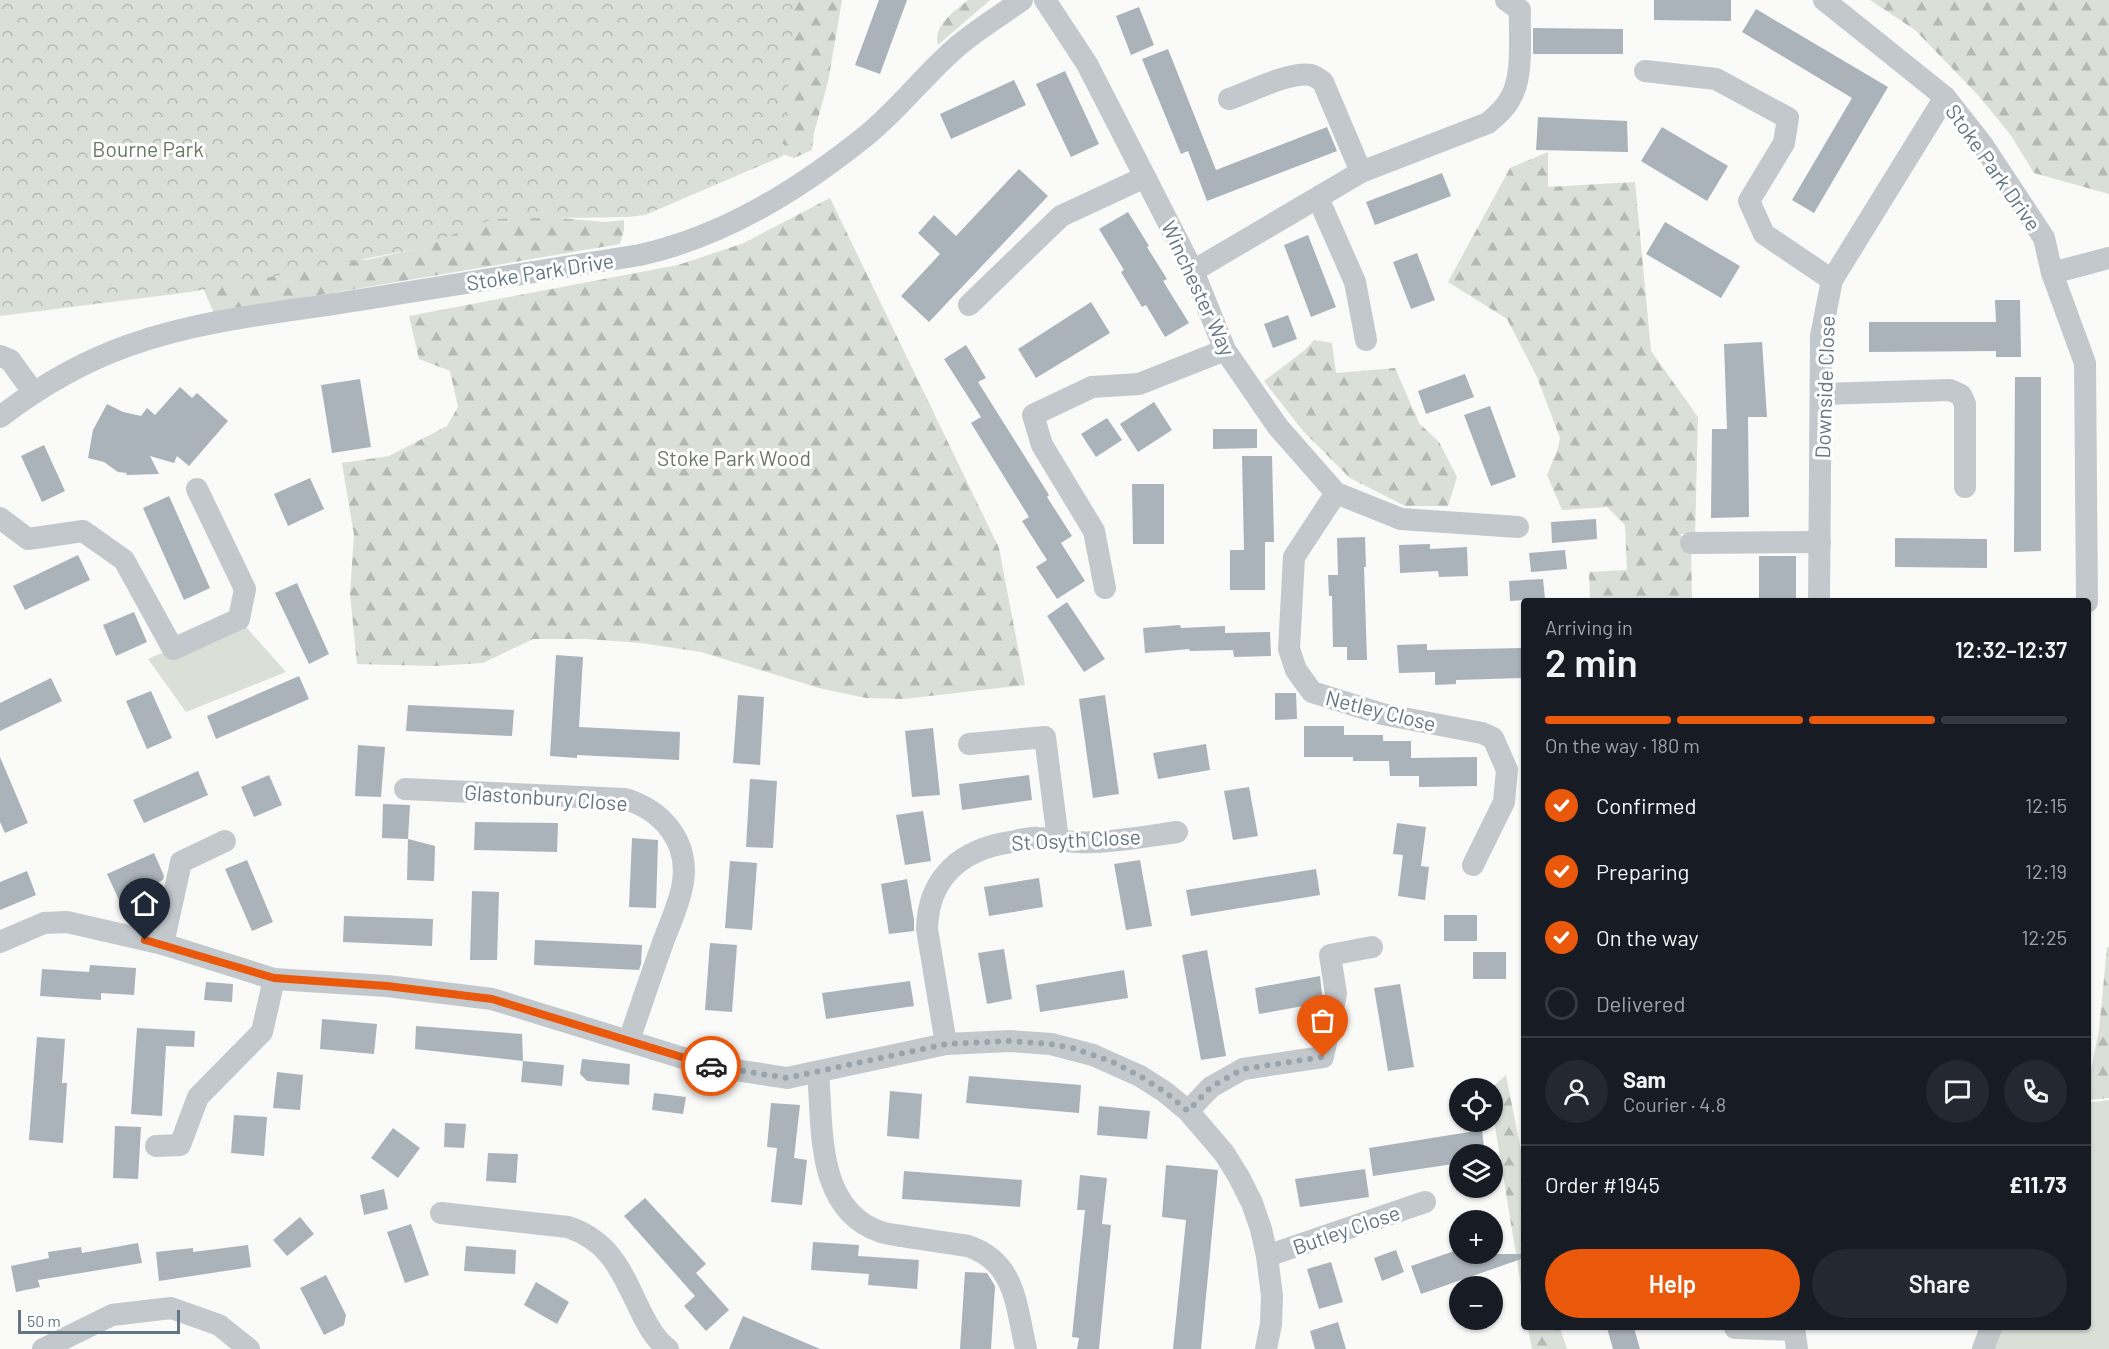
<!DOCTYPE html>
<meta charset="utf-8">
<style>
body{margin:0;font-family:Barlow,sans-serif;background:#242831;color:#f1f3f6;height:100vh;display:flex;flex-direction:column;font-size:22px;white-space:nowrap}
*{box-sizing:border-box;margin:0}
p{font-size:20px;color:#9ea1a6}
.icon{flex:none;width:33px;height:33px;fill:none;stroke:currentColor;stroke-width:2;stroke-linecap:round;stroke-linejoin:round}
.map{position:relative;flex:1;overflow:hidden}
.panel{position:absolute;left:1521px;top:598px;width:570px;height:732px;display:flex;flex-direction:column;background:#171b24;border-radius:6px;box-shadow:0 2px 4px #0004}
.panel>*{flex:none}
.controls{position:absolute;left:1449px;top:1078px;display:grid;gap:12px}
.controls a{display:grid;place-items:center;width:54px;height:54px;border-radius:50%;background:#171b24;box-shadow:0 2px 4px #0004;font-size:30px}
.scale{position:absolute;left:18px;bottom:15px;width:162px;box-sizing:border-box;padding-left:6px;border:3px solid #657683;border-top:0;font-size:16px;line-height:21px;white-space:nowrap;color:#657683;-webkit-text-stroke:4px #fff;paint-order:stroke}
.pin{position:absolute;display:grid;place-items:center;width:51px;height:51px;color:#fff;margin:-62px -26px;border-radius:50% 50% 50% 0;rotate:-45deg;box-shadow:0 0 6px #0007}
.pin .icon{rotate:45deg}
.courier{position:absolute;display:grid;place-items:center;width:60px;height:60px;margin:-30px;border:4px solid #ea580c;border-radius:50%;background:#fff;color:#222;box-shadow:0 2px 8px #0007}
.summary em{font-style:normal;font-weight:600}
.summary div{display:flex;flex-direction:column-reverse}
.summary{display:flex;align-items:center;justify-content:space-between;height:102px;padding:0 24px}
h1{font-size:39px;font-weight:600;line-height:45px}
.bar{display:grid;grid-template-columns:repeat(4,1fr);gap:9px 6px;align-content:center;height:72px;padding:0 24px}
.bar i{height:8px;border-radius:4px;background:#363941}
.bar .selected{background:#ea580c}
.bar p{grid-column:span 4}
.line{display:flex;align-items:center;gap:15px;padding:0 24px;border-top:2px solid #363941}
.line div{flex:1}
.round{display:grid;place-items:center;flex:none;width:63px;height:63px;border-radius:32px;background:#242831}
ol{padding:0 24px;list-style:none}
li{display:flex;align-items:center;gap:18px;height:66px}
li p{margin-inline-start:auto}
li .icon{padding:6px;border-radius:50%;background:#ea580c;color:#fff;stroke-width:4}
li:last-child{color:#9ea1a6}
li i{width:33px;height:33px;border:3px solid #363941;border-radius:50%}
.action{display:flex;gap:12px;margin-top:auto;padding:12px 24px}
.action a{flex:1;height:69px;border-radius:36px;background:#ea580c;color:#fff;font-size:24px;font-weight:600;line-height:69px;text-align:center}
.action a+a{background:#242831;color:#f1f3f6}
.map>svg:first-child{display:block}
</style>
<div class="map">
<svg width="2109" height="1349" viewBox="0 0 2109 1349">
<defs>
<pattern id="forest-firs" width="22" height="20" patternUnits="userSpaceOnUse" patternTransform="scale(1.5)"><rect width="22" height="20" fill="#dadfd7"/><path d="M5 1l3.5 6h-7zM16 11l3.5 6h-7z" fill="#b4b9b4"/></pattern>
<pattern id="park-crowns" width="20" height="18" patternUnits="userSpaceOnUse" patternTransform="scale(1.5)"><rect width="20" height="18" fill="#dadfd7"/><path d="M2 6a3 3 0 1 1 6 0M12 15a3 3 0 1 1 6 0" fill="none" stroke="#b4b9b4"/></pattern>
</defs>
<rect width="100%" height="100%" fill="#fafaf8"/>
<g fill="#dadfd7">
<polygon points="239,619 286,672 186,712 148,659"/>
<polygon points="2109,1100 2109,1349 1983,1349 1990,1328 2088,1328 2088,1103"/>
</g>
<g fill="url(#forest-firs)">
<polygon points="792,0 842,0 828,82 814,133 812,150 794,158 783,154"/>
<path d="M968 0H990L938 45C933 24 954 12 968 0Z"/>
<polygon points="1870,0 2109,0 2109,194 2034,173 2010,134 1977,94 1915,30"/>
<polygon points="1548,152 1548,187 1635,182 1651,351 1698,417 1695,535 1680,534 1691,543 1692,601 1573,601 1573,600 1590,598 1589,572 1627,570 1625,525 1607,507 1562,510 1547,475 1558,448 1560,438 1537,377 1507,319 1448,282 1510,168"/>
<polygon points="830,198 999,548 1025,685 904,699 866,698 819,688 701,652 641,643 586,639 533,639 483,663 434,666 357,664 350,594 354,535 342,463 389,456 447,426 458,407 450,371 419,359 409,316 678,265 744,243"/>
<polygon points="508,216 547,217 606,222 624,220 624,230 620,244 214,313 202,286 306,254 367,260 416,249 473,222"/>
<polygon points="1314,340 1332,343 1336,373 1395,368 1419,423 1439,442 1457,477 1448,506 1405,506 1350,478 1303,431 1264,381 1305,350"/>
<polygon points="2107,947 2109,947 2109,1098 2088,1100 2088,1084 2099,1030"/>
<polygon points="1506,1075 1524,1166 1524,1303 1493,1114 1492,1089 1490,1089"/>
<polygon points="1528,1328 1560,1328 1567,1349 1532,1349"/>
</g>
<polygon fill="url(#park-crowns)" points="0,0 795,0 783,156 645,215 627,217 493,219 416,249 191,292 0,316"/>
<g fill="#aab3b9">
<polygon points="879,0 907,0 880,74 855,65"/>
<polygon points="1654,0 1731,0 1731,21 1654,20"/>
<polygon points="1139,7 1154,45 1131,55 1116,16"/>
<polygon points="1756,9 1888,87 1814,213 1792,200 1852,98 1742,32"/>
<polygon points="1533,28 1623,29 1623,54 1533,54"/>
<polygon points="1168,49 1216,170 1327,127 1337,151 1207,201 1188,151 1181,154 1142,59"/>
<polygon points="1065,71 1099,144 1071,157 1036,84"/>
<polygon points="1014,80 1026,105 951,139 940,114"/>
<polygon points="1538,117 1627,121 1628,152 1536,150"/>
<polygon points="1662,127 1728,166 1707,201 1641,161"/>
<polygon points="1019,169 1048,196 929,322 901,296 940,254 918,233 934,215 956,236"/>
<polygon points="1442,173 1451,196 1375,225 1366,202"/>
<polygon points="1128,212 1149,246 1147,247 1167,279 1163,281 1189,323 1165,337 1146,305 1142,307 1121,272 1124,270 1099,229"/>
<polygon points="1665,222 1740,266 1721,298 1646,254"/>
<polygon points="1308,235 1336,307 1311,317 1284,245"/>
<polygon points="1417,253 1435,300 1411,309 1393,262"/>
<polygon points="1995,300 2020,300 2021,357 1996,357 1996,351 1869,352 1869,322 1996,322"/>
<polygon points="1091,302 1110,333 1036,378 1018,349"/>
<polygon points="1288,315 1297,339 1273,348 1264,324"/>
<polygon points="1762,342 1767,417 1748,417 1749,517 1711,518 1712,429 1727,429 1724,344"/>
<polygon points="966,345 986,378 978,382 1049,495 1047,497 1072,536 1061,543 1085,581 1057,599 1036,567 1047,560 1022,521 1029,517 971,423 981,417 944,359"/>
<polygon points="1465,374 1474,397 1426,414 1418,391"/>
<polygon points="2015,377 2041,377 2041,551 2014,552"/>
<polygon points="360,379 371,447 332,453 321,385"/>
<polygon points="180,387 192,398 197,393 228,421 189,466 177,456 174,463 150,456 159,474 126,475 127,473 118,472 104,462 88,458 93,430 107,404 123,412 141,416 147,408 155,415"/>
<polygon points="1154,402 1172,430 1138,452 1120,424"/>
<polygon points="1490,406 1516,477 1491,486 1464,415"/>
<polygon points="1107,418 1122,440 1096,457 1081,434"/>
<polygon points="1213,429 1257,429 1257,448 1213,449"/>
<polygon points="44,445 65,491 42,502 21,456"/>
<polygon points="1242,456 1272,456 1274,542 1265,542 1265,590 1230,590 1230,550 1244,550"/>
<polygon points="310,478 324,509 288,526 274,494"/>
<polygon points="1132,484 1164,484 1164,544 1133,544"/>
<polygon points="169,496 210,588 184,600 143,508"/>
<polygon points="1596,519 1597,539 1552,543 1551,522"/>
<polygon points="1365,537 1366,567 1364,567 1367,660 1347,660 1347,647 1333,647 1332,596 1329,596 1328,575 1338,575 1337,538"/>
<polygon points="1895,538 1987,539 1987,568 1895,567"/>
<polygon points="1430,544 1430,549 1467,547 1468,576 1439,577 1438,571 1400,573 1399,545"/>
<polygon points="1565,550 1567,569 1531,572 1529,553"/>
<polygon points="78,555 90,580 25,610 13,586"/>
<rect x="1759" y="556" width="37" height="46"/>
<polygon points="1543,579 1545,599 1510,601 1509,581"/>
<polygon points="297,583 329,654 309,664 275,593"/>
<polygon points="1067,602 1105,659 1084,672 1047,616"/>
<polygon points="134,612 147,642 116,656 103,625"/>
<polygon points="1180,625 1181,628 1225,626 1225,633 1270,632 1271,656 1234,657 1233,650 1190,651 1189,649 1145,653 1143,628"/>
<polygon points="1427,644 1427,650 1521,648 1522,678 1456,680 1456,684 1435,685 1435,672 1399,673 1397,645"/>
<polygon points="556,655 583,657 579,727 680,732 679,760 577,755 577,758 550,756"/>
<polygon points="299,676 309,699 216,739 207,716"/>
<polygon points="51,678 62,701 0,731 0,703"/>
<polygon points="151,691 172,738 147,749 126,701"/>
<polygon points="1275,693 1296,693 1297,719 1275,720"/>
<polygon points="738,695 764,697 760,765 733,763"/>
<polygon points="1105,695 1119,794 1093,798 1079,699"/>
<polygon points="408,705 514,710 512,736 406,731"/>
<polygon points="1304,726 1344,726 1344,735 1383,735 1383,741 1411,741 1411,758 1477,757 1477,786 1419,787 1419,776 1390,776 1389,761 1353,761 1353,757 1304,757"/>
<polygon points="933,728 940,795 912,797 905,731"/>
<polygon points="1206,744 1210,770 1158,779 1153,753"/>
<polygon points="358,745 385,747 381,797 355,796"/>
<polygon points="0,757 28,823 5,833 0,822"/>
<polygon points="198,771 208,795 144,823 133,800"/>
<polygon points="269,775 282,805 254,817 241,787"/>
<polygon points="1029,775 1032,800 962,810 959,784"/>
<polygon points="750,779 777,781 773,848 746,847"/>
<polygon points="1249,787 1258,836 1233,840 1224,791"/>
<polygon points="383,804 410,805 408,839 382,838"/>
<polygon points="923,811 931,861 905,865 896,815"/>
<polygon points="475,822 558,823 557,852 474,850"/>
<polygon points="1397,823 1426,827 1421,866 1429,867 1425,900 1398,896 1403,855 1393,854"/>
<polygon points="632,838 658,840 656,908 629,907"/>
<polygon points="408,839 435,846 434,881 407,880"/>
<polygon points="154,853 164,876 163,880 119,900 107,874"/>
<polygon points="247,860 273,922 252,931 225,869"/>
<polygon points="1140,860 1152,926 1126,930 1114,864"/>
<polygon points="730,861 757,863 752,930 725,928"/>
<polygon points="1316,869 1320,895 1191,916 1186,890"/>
<polygon points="27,871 36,895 0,910 0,882"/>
<polygon points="1039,878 1043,907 989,916 984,887"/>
<polygon points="907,879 914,920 914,931 889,934 881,884"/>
<polygon points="472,891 499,892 497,960 470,960"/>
<rect x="1444" y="915" width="33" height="26"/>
<polygon points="344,916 433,919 432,946 343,942"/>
<polygon points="535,940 642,945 641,964 639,970 534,965"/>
<polygon points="710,943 737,945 732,1012 705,1010"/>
<polygon points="1004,949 1012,999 987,1004 978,953"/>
<polygon points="1207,950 1226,1056 1201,1060 1182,955"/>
<rect x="1473" y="952" width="33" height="27"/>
<polygon points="90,965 136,968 134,995 101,993 101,1000 40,996 42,969 89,972"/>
<polygon points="1124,970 1128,998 1040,1012 1036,985"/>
<polygon points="1320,976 1322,994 1320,1003 1259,1014 1255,988"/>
<polygon points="910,981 914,1006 826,1019 822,993"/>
<polygon points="206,982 233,984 232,1002 204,1000"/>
<polygon points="1400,984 1414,1067 1388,1071 1374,988"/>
<polygon points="322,1019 377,1024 374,1054 320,1049"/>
<polygon points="416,1026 522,1034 523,1061 415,1049"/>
<polygon points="137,1028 195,1031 194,1047 166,1046 162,1116 131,1114"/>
<polygon points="37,1037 65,1039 62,1083 67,1083 63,1143 29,1140"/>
<polygon points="582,1059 630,1064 629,1085 587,1081 580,1074"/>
<polygon points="523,1061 564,1065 562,1086 521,1082"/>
<polygon points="277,1072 303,1075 300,1110 273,1108"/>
<polygon points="969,1076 1081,1085 1079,1113 966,1103"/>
<polygon points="890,1091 922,1094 919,1139 887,1136"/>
<polygon points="654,1093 686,1097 683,1114 652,1110"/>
<polygon points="771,1103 800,1105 794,1158 807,1160 802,1205 771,1202 777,1148 767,1147"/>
<polygon points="1099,1106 1150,1111 1147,1139 1097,1135"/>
<polygon points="234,1115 267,1117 264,1156 231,1153"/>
<polygon points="445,1123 466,1124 464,1148 444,1147"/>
<polygon points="115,1126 141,1127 138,1179 113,1178"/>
<polygon points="393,1128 420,1148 398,1178 371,1158"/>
<polygon points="1482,1130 1485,1155 1460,1155 1460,1163 1373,1176 1369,1148"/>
<polygon points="488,1153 518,1154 516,1183 486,1181"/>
<polygon points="1166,1165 1218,1170 1201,1349 1173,1349 1186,1220 1162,1217"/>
<polygon points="1365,1169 1369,1197 1300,1207 1295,1179"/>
<polygon points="904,1171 1022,1180 1020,1207 902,1199"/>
<polygon points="1080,1175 1107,1178 1102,1224 1111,1225 1099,1349 1077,1349 1079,1338 1072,1337 1085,1210 1077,1210"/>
<polygon points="384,1189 388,1209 364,1215 360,1195"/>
<polygon points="645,1198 706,1264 696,1273 729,1310 706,1331 684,1306 695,1296 624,1216"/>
<polygon points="300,1217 314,1234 287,1256 273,1240"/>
<polygon points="411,1224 429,1275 405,1283 387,1232"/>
<polygon points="813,1242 859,1245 858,1256 919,1260 917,1289 868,1285 869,1274 811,1270"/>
<polygon points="138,1243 142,1263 38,1280 40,1287 16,1292 11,1266 49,1258 48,1252 81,1247 82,1253"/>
<polygon points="248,1245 251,1267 159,1281 156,1252 193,1248 193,1252"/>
<polygon points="466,1246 516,1250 515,1274 464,1271"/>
<polygon points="1460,1249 1460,1254 1524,1254 1524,1258 1421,1294 1411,1266"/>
<polygon points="1396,1250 1404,1272 1382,1281 1374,1258"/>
<polygon points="1331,1262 1343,1302 1319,1309 1307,1269"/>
<polygon points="965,1272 987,1273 995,1286 991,1349 960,1349"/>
<polygon points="326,1275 346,1315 344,1325 324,1335 300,1288"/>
<polygon points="536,1282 569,1302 557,1324 524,1305"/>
<polygon points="743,1316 820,1349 729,1349"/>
<polygon points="1338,1322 1346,1349 1315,1349 1310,1331"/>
<polygon points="1607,1328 1634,1328 1640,1349 1613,1349"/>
</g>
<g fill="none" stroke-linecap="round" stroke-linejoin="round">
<g stroke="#c3c8cc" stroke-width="22">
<polyline points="1045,0 1087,64 1145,177 1193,271 1225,350 1278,427 1336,493 1401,519 1518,527"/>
<polyline points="1824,0 1945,97 1982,144 2044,238 2052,273 2085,363 2087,602"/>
<polyline points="1645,71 1716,79 1788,118 1784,143 1749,201 1764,234 1832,280"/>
<path d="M1229 99C1250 92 1290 71 1311 75 1315 76 1319 79 1323 82L1361 172"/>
<polyline points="1318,198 1355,282 1366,340"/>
<path d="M1193 271 1361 172 1488 123C1496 116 1505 109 1510 99 1524 77 1519 36 1520 10L1506 0"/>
<polyline points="2052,273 2109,258"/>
<polyline points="969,305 1061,216 1145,177"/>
<polyline points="0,356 10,360 34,393"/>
<polyline points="1822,394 1950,390 1961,395 1965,404 1965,487"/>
<path d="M0 417C39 387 84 361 130 345 206 318 288 312 366 299 458 285 549 270 640 255 725 236 800 189 867 135 900 108 926 73 959 45 978 29 1001 15 1022 0"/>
<polyline points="1336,493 1294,557 1289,649 1296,670 1312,692 1382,714 1482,733 1493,738 1507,770 1504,802 1473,865"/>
<polyline points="0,518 28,539 83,531 124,560 173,649 239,619 245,589 197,489"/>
<polyline points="1691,543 1820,542"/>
<polyline points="1105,588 1094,531 1042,445 1033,415 1092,387 1139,384 1225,350"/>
<polyline points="1819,602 1821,336 1832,280 1945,97"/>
<polyline points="969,744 1045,737 1058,840"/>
<path d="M405 789 625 799C662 810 689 841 683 882 680 904 668 927 661 948 650 978 640 1009 629 1040"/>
<polyline points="0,942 44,923 67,922 163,944 274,979 387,986 492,999 709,1066 787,1078 946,1044 1010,1041 1051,1044 1093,1055 1140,1076 1165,1092 1188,1111 1224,1153 1239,1177 1252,1203 1261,1229 1267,1256 1272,1296 1271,1324 1266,1349"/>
<polyline points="163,944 181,862 225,841"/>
<path d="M946 1044 927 929C928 877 962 849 1011 842 1020 840 1030 837 1038 838 1057 839 1075 844 1094 842 1121 841 1149 836 1177 832"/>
<path d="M818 1072C823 1127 815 1210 881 1232 889 1235 899 1235 908 1237 928 1240 948 1243 968 1246 1016 1262 1016 1306 1026 1349"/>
<polyline points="1188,1111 1211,1087 1243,1069 1323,1057 1336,994 1330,955 1372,947"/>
<polyline points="156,1146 180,1145 198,1097 262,1032 274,979"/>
<path d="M441 1213 568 1227C613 1242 623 1276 643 1316 650 1329 656 1340 668 1349"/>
<polyline points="1267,1256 1425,1202"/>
<polyline points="1735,1328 1794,1330"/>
<polyline points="1794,1328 1797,1349"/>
<polyline points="43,1349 112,1315 171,1308 219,1325 249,1349"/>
<polyline points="1983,1349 1991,1328"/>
</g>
</g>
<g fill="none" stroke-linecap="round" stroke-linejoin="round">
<polyline stroke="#99a4ac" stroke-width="6" stroke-dasharray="0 10.8" points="711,1066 787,1078 946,1044 1010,1041 1051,1044 1072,1048 1113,1062 1140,1076 1165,1092 1188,1111 1211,1087 1243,1069 1323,1057"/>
<polyline stroke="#ea580c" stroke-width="8" points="145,940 274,978 387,986 492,999 711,1066"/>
</g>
<g text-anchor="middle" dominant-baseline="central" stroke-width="6" stroke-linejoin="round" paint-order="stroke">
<g font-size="21" fill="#687a64" stroke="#fff">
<text x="148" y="148">Bourne Park</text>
<text x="734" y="457">Stoke Park Wood</text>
</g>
<g font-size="21" fill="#657683" stroke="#fff">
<text transform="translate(1994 167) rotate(55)">Stoke Park Drive</text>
<text transform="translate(540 271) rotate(-9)">Stoke Park Drive</text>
<text transform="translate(1199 288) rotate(65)">Winchester Way</text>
<text transform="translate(1824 387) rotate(-88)">Downside Close</text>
<text transform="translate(1381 710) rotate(14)">Netley Close</text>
<text transform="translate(546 797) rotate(4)">Glastonbury Close</text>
<text transform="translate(1076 839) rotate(-3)">St Osyth Close</text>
<text transform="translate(1346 1229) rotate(-19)">Butley Close</text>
</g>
</g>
</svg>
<div class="controls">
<a><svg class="icon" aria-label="locate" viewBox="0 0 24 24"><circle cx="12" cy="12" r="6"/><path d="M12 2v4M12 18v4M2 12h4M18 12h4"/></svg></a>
<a><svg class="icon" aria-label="layers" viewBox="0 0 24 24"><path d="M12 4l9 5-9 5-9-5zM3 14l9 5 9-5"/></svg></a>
<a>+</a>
<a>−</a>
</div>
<div class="scale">50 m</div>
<div class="pin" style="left:1323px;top:1057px;background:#ea580c"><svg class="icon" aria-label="bag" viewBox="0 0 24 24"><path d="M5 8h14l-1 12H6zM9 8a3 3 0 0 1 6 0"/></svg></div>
<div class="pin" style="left:145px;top:940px;background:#1f2937"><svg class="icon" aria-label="home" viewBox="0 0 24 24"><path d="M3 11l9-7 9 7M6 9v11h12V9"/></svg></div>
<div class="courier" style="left:711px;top:1066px"><svg class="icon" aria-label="car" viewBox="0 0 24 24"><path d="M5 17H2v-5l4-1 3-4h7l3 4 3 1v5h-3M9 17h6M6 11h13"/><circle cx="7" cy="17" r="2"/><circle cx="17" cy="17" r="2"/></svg></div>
<section class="panel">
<div class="summary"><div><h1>2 min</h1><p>Arriving in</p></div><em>12:32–12:37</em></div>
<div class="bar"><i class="selected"></i><i class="selected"></i><i class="selected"></i><i></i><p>On the way · 180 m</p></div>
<ol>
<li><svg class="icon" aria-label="check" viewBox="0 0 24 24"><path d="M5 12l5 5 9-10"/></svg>Confirmed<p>12:15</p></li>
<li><svg class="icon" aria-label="check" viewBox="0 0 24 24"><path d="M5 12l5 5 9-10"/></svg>Preparing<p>12:19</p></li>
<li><svg class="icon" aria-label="check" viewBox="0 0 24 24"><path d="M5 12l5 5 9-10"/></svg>On the way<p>12:25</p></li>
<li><i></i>Delivered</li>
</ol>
<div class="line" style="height:108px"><a class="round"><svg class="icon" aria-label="person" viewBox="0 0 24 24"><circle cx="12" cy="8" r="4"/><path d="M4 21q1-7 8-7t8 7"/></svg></a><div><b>Sam</b><p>Courier · 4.8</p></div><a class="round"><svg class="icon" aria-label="chat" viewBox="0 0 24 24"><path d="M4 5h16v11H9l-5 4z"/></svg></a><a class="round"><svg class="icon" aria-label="phone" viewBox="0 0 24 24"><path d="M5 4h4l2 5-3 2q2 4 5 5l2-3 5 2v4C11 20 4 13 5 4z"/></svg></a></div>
<div class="line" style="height:78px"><div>Order #1945</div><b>£11.73</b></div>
<div class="action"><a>Help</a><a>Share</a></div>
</section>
</div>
